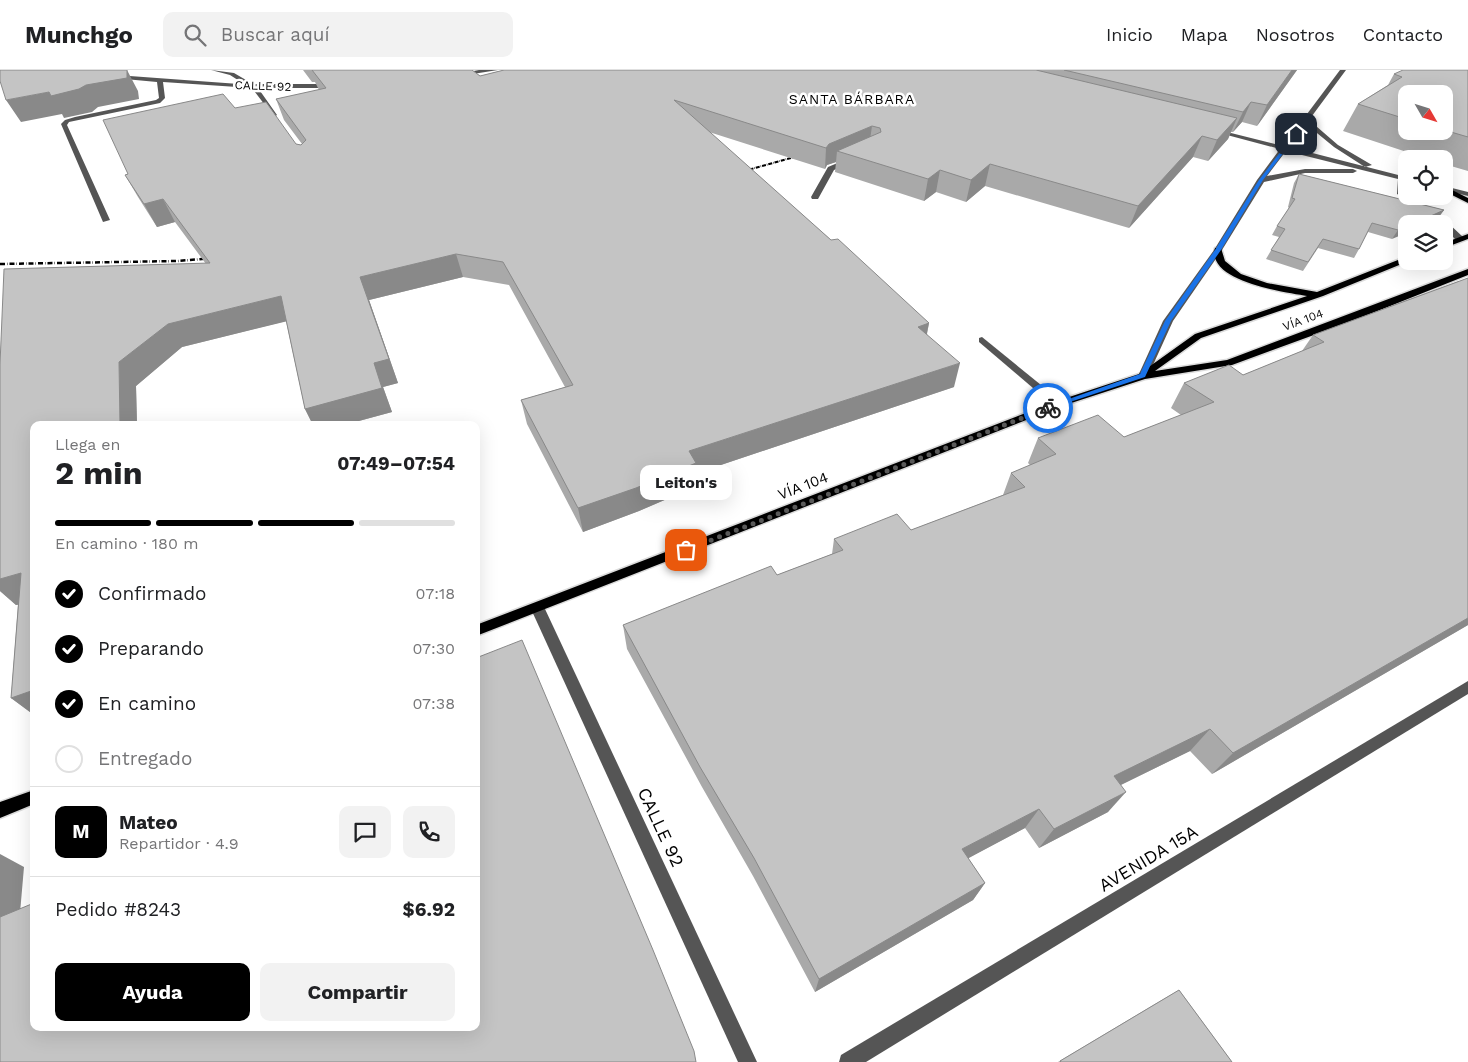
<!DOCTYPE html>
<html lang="es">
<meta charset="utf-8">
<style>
body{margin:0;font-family:"Work Sans",sans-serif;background:#f2f2f2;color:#202124;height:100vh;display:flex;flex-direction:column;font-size:19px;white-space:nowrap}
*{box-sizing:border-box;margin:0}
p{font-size:16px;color:#757577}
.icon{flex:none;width:28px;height:28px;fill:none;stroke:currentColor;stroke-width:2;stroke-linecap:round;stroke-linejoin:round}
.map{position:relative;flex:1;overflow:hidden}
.side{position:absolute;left:30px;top:351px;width:450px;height:610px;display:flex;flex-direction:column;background:#fff;border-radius:10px;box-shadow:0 5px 20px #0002}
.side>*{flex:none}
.needle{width:32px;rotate:129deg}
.fabs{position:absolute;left:1398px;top:15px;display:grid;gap:10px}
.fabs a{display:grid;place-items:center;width:55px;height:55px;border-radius:10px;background:#fff;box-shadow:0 5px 20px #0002;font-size:25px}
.pin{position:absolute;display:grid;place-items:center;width:42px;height:42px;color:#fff;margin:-21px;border-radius:10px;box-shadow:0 2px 8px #0006}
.courier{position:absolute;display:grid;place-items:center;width:50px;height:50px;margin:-25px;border:4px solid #1a73e8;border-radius:50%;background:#fff;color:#222;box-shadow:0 1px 6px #0007}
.bubble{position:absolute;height:35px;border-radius:10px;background:#fff;box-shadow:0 5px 20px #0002;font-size:16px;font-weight:700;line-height:35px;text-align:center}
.head em{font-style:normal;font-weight:700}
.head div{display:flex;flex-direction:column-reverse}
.head{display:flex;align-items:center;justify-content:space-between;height:85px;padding:0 25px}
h1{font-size:32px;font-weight:700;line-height:38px}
.bar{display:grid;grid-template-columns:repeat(4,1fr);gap:8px 5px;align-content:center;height:60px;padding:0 25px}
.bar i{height:6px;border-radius:4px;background:#e0e0e0}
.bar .on{background:#000}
.bar p{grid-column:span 4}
.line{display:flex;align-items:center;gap:12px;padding:0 25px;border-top:1px solid #e0e0e0}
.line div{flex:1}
.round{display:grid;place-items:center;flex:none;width:52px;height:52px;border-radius:10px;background:#f2f2f2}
ol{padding:0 25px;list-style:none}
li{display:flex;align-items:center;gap:15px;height:55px}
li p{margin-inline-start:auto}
li .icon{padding:5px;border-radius:50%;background:#000;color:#fff;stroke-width:4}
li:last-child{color:#757577}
li i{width:28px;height:28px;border:2px solid #e0e0e0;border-radius:50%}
.action{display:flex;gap:10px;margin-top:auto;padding:10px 25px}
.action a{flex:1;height:58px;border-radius:10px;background:#000;color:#fff;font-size:20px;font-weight:700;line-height:58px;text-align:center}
.action a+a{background:#f2f2f2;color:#202124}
header{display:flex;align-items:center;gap:30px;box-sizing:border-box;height:70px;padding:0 25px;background:#fff;border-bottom:1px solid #e0e0e0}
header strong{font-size:24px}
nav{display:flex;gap:28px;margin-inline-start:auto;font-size:18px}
.search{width:350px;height:45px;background:#f2f2f2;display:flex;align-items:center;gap:12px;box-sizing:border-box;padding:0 18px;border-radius:10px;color:#757577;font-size:19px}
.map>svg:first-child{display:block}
</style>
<header>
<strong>Munchgo</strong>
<div class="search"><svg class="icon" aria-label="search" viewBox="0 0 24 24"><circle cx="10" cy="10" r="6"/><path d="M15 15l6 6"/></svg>Buscar aquí</div>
<nav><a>Inicio</a><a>Mapa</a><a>Nosotros</a><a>Contacto</a></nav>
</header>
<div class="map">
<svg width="1468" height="992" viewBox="0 0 1468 992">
<rect width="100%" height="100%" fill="#fff"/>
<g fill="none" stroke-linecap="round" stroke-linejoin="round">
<polyline stroke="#d9d9d9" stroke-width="9" stroke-dasharray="9 4.5" stroke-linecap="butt" points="1401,124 1438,149"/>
<defs>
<g id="major">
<polygon points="1444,116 1468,128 1468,133 1444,121"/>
<polygon points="1468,164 1468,169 1444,178 1444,173"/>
<path d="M1215 178H1221L1225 191 1241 204 1267 213 1317 222 1403 188H1406V191H1409L1323 226 1201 268 1155 301 1227 290 1468 199V205L1355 250 1232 295 1145 309 1062 336 476 566V555L1054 332 1139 304 1195 264 1307 226C1285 222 1207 212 1215 178Z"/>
<polygon points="34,720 34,734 0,748 0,732"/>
</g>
</defs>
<use href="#major" stroke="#dbdbdb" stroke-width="3"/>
<g fill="#555" fill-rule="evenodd">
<polygon points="211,0 234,3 246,10 245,14 333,14 336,16 333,18 258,18 277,45 274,47 252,18 163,12 165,28 160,33 69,52 67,55 110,150 103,152 61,54 65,50 75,47 156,30 159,28 157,12 114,8 116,5 239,14 241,12 230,5"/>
<polygon points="479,0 498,0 460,6 457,4"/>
<polygon points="1340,0 1346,0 1309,50 1338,75 1372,95 1365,97 1334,77 1306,54 1289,77 1406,107 1405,124 1401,126 1397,124 1398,109 1286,81 1267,106 1305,99 1353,99 1357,101 1353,103 1305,103 1264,112 1222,180 1173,251 1148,306 1147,308 1139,308 1138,306 1163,251 1214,180 1257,110 1280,79 1212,61 1215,59 1283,76"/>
<polygon points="847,89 854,91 834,100 818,129 812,129 811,127 828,97"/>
<polygon points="1444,116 1468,122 1468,126 1444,120"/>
<polygon points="1441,152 1447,152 1463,167 1463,171 1457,171 1444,158 1444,154 1440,154"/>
<polygon points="982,267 1062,332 1062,336 1054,336 979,272 979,268"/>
<polygon points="538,534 543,535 545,539 757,992 738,992 531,539 533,535"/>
<polygon points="1468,611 1468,624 866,992 839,992 841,985"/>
</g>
<use href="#major" fill="#000" fill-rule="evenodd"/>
<polyline stroke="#000" stroke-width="2" stroke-dasharray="4 1 0.5 1" stroke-linecap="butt" points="737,103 805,84"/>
<polyline stroke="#000" stroke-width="2.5" stroke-dasharray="5 2 0.5 2" stroke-linecap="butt" points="0,194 177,191 215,188"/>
</g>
<g fill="#a9a9a9" fill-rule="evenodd">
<polygon points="303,0 472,0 480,6 504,0 1297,0 1257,56 1242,52 1233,62 1231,62 1228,69 1208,91 1193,87 1129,158 985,116 966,132 936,122 924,131 835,102 836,92 827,95 825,99 709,62 831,170 929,253 927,264 954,317 697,403 697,416 639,441 583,462 527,354 521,330 565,317 509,215 463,207 369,230 398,313 383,317 392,342 344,355 313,355 305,339 286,251 182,277 136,316 137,355 34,355 34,645 11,628 18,535 16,535 0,521 0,294 206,194 175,152 157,157 138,127 125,105 128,104 235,38 296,74 301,75 302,74 284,50 276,29 319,20 315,12 312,12"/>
<path d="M1468 0V101L1444 94V89H1428L1343 61 1358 34 1388 15 1394 4ZM1406 24H1444V61H1406Z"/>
<polygon points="1299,104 1444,140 1438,148 1426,154 1406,154 1392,169 1368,162 1359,179 1354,188 1318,178 1303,201 1266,189 1279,167 1272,165 1277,156 1289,138 1288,137 1294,113"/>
<polygon points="1459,211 1468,555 1212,704 1190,681 1121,715 1108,742 1039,778 1025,758 968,788 985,813 973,830 815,922 753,806 702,717 627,579 623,555 777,505 832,484 834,469 911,460 1003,425 1011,403 1030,395 1028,393 1038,368 1124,367 1181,345 1171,338 1184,313 1243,305 1302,281 1313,265"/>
<polygon points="1179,920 1232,992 1058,992 1155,934"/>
</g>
<g fill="#898989">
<polygon points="127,0 138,21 139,29 98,37 92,42 64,48 62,44 21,52 6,30 86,15"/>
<polygon points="1292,0 1297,0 1257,56 1267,35"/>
<polygon points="1251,32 1242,52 1233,62 1243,42"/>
<polygon points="1237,48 1228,69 1208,91 1217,70"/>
<polygon points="872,56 869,77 837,81 836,92 827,95 825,99 826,78 829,74"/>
<polygon points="1202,66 1193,87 1129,158 1138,136"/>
<polygon points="990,94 985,116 966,132 971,110"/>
<polygon points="940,100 936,122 924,131 928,109"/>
<polygon points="163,129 175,152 157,157 144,134"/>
<polygon points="1444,140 1438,148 1426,154 1413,154"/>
<polygon points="1406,157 1406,163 1392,169 1398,160"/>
<polygon points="456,184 463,207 369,230 398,313 383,317 392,342 344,355 313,355 305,339 374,293 360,207"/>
<polygon points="281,226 292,250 182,277 136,316 137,355 120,355 119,292 168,254"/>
<polygon points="929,253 924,277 918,257"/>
<polygon points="960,293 954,317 697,403 697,416 639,441 583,462 578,438 689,381"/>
<polygon points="21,503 34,530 16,535 0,521 0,509"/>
<polygon points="1468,548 1468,555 1212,704 1233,683"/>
<polygon points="34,620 34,645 11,628"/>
<polygon points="1210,659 1190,681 1098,726 1114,706"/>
<polygon points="1126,722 1108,742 1039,778 1054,759"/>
<polygon points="1039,739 1025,758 952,797 962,779"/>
<polygon points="0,784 24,797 18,866 0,858"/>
<polygon points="985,813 973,830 815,922 819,909"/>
</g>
<g fill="#c4c4c4" stroke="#898989">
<polygon points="0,0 127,0 127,8 86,15 79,19 51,26 49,22 6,30 0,11"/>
<polygon points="312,0 472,0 480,6 504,0 1036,0 1237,48 1217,70 1202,66 1138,136 990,94 971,110 940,100 928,109 837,81 881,62 880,58 872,56 829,74 826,78 674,30 831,170 838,169 929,253 918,257 960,293 689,381 696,393 636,418 578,438 521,330 573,315 503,192 456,184 360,207 389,289 374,293 382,318 305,339 281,226 168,254 119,292 120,355 34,355 34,620 11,628 21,503 0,509 0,294 4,199 210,193 163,129 144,134 125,105 128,104 103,50 223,24 235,38 266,32 296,74 301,75 306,70 276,29 326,18"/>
<polygon points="1064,0 1292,0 1267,35 1251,32 1243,42"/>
<polygon points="1403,0 1468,0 1468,67 1444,60 1444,24 1406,24 1406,49 1358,34 1402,7 1394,4"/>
<polygon points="1299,104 1444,140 1413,154 1406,154 1406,157 1398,160 1372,153 1359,179 1323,169 1308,192 1271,180 1285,159 1277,156 1295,129 1292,128"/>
<polygon points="1468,208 1468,548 1233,683 1210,659 1114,706 1126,722 1054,759 1039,739 962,779 985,813 819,909 754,788 700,697 623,555 771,496 777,505 843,480 834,469 897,444 911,460 1025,417 1011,403 1056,384 1038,368 1098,345 1124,367 1214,332 1184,313 1229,295 1243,305 1324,272 1313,265"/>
<polygon points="522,570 653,880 694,981 696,992 0,992 0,847 34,833 34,958 476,958 476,588"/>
<polygon points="1179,920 1232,992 1061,992 1060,991"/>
</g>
<polygon fill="#1a73e8" points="1294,64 1298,64 1263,110 1221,180 1171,251 1145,307 1046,340 1046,337 1140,304 1165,251 1215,180 1259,110"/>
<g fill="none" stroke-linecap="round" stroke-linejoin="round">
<polyline stroke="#595959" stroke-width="5" stroke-dasharray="0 9" points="686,480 1048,338"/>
</g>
<g text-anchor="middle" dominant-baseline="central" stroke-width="5" stroke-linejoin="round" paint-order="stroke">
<g font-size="12" fill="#000" stroke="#fff">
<text transform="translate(263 16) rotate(2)">CALLE 92</text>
<text transform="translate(1303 250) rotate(-20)">VÍA 104</text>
</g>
<g font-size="14" letter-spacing="1" fill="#000" stroke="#fff">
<text x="852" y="29">SANTA BÁRBARA</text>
</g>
<g font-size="15" fill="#000" stroke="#fff">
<text transform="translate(803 416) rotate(-21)">VÍA 104</text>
</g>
<g font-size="18" fill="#000" stroke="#fff">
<text transform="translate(661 757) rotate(65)">CALLE 92</text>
<text transform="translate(1148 788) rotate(-31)">AVENIDA 15A</text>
</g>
</g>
</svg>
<div class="fabs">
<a><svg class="needle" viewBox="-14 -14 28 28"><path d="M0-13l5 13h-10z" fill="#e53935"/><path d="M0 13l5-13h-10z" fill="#757577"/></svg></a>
<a><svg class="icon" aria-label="locate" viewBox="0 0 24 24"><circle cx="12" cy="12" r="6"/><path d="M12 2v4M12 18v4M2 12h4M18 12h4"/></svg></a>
<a><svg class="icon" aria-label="layers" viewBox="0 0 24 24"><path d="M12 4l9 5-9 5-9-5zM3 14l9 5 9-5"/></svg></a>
</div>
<div class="pin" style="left:686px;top:480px;background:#ea580c"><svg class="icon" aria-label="bag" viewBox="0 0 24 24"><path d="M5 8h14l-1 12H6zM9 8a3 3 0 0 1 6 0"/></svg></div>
<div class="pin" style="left:1296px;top:64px;background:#1f2937"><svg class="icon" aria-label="home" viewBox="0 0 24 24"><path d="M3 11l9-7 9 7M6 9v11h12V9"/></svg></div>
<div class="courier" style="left:1048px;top:338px"><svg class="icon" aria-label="bike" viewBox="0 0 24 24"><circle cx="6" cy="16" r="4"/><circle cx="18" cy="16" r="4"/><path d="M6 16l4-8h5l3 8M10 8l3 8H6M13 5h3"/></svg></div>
<div class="bubble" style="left:640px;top:395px;width:92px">Leiton's</div>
<section class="side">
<div class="head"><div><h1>2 min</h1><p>Llega en</p></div><em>07:49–07:54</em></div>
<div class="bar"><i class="on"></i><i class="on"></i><i class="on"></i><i></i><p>En camino · 180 m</p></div>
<ol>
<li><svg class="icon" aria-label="check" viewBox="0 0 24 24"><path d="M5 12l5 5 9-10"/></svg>Confirmado<p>07:18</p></li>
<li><svg class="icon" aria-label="check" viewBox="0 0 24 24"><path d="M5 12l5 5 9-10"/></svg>Preparando<p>07:30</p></li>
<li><svg class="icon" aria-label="check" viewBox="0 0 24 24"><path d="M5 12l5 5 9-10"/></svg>En camino<p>07:38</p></li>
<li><i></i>Entregado</li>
</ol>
<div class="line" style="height:90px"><b class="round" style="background:#000;color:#fff">M</b><div><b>Mateo</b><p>Repartidor · 4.9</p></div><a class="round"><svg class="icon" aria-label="chat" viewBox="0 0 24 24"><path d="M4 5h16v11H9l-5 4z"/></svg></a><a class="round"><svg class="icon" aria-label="phone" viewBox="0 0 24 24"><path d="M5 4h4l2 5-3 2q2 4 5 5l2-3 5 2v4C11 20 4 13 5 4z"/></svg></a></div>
<div class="line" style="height:65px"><div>Pedido #8243</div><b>$6.92</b></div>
<div class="action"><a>Ayuda</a><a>Compartir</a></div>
</section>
</div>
